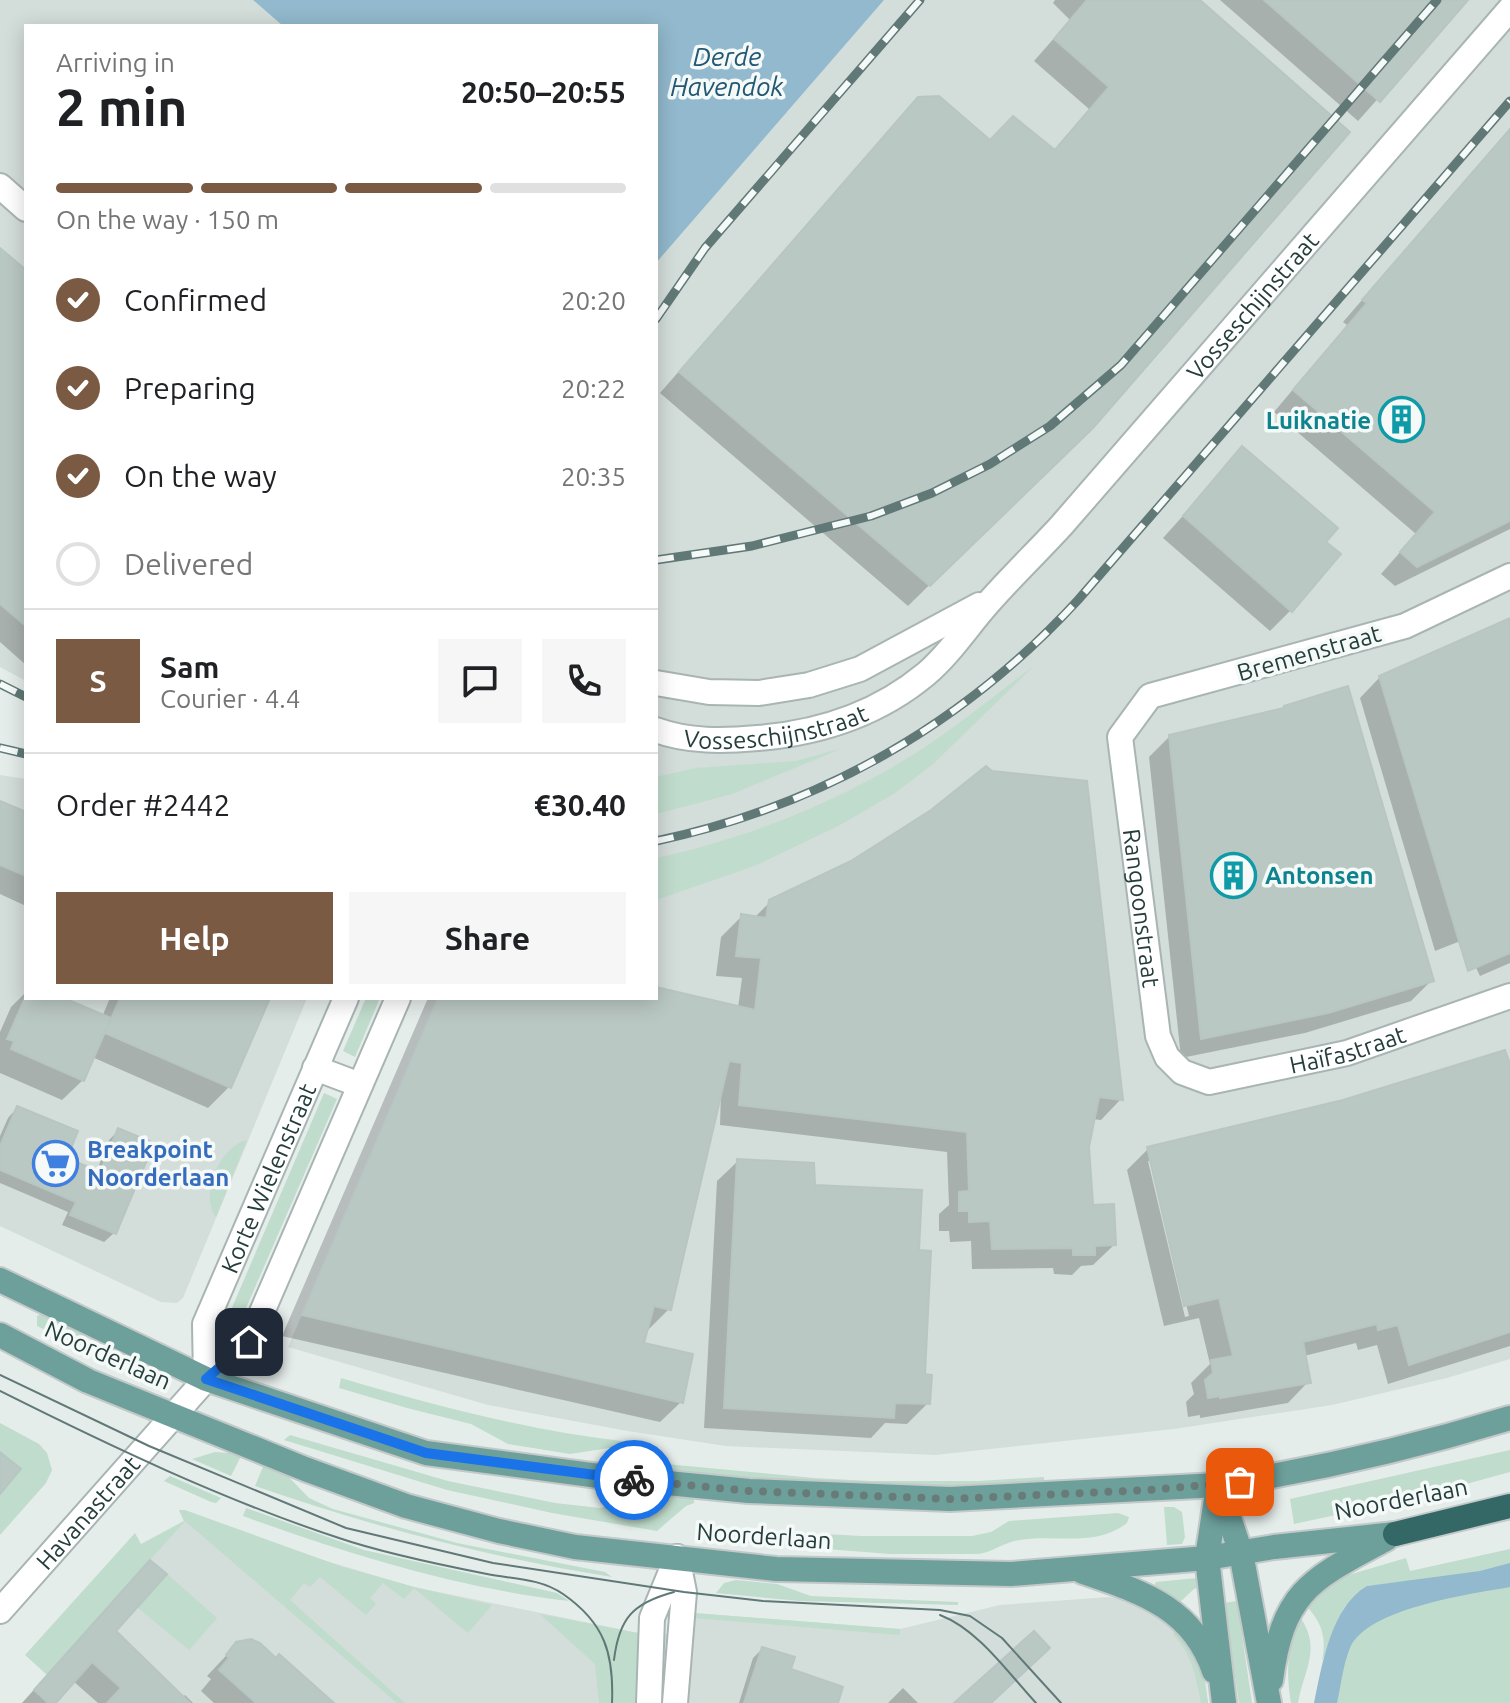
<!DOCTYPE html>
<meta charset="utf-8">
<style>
body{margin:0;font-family:Ubuntu,sans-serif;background:#f6f6f6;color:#202124;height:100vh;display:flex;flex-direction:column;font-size:30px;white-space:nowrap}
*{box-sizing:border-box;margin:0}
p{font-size:26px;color:#757577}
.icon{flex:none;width:44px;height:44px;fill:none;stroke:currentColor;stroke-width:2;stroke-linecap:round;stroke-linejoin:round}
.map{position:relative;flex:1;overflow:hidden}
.panel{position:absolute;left:24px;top:24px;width:634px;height:976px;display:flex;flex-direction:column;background:#fff;border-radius:0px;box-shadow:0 4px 20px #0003}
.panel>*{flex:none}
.pin{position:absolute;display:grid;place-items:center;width:68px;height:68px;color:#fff;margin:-34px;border-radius:16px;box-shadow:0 4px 12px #0006}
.courier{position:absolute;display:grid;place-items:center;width:80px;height:80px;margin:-40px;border:6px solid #1a73e8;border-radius:50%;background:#fff;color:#222;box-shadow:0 2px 10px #0007}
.overview em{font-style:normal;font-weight:700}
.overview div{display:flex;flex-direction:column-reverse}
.overview{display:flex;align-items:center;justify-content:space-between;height:136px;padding:0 32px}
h1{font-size:52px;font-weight:700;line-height:60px}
.bar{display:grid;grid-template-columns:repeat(4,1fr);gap:12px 8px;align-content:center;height:96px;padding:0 32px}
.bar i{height:10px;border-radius:6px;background:#e0e0e0}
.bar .on{background:#7a5a43}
.bar p{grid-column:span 4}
.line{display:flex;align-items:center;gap:20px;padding:0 32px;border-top:2px solid #e0e0e0}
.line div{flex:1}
.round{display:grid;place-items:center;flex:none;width:84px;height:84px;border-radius:0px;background:#f6f6f6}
ol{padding:0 32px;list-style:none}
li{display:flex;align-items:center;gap:24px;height:88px}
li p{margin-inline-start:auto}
li .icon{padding:8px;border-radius:50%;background:#7a5a43;color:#fff;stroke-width:4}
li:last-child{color:#757577}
li i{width:44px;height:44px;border:4px solid #e0e0e0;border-radius:50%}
.cta{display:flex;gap:16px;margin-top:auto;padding:16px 32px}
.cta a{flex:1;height:92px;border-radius:0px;background:#7a5a43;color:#fff;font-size:32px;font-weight:700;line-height:92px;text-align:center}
.cta a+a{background:#f6f6f6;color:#202124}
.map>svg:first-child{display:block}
</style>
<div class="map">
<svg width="1510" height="1703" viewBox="0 0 1510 1703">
<rect width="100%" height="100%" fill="#e5edeb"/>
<g fill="#d3ddda">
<polygon points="0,0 253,0 283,26 26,26 26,681 0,667"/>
<polygon points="884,0 1510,0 1510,1359 1447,1378 1332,1405 1174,1429 935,1455 726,1446 627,1431 488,1405 288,1347 438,998 656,998 656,263"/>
<polygon points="0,775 26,779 26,998 307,998 183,1298 177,1303 161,1302 0,1226"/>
<polygon points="179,1510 299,1553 414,1587 638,1633 694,1635 694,1613 900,1629 1000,1605 1109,1597 1138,1602 1177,1629 1205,1677 1208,1703 22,1703 184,1521"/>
</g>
<g fill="#c0dccd">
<path d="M1034 666 933 764 895 793 840 825 757 865 656 900V858C748 838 836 803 916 753 957 727 995 695 1034 666Z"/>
<polygon points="843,748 732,794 656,814 656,777 696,768 796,761"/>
<polygon points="366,998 380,998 355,1057 343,1051"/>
<polygon points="324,1093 337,1099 243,1315 231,1310"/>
<path d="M247 1140 216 1217C199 1195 220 1146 247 1140Z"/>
<polygon points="41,1314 86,1334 80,1346 37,1326 37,1316"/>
<path d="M341 1378C436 1406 531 1431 629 1442V1445L570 1454 508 1444 471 1424 407 1408 339 1388Z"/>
<polygon points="0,1423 39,1444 47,1453 52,1470 46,1483 0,1535"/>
<polygon points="290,1435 448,1481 555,1503 600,1508 650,1494 694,1499 694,1503 686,1506 657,1531 552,1513 447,1490 284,1440"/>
<polygon points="1510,1450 1510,1472 1415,1498 1294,1524 1290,1499"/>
<polygon points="215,1452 242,1454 231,1476 192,1459"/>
<path d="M265 1462 282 1470 309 1498 333 1509 457 1543 605 1572 612 1577C488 1557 373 1527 255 1486Z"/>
<path d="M666 1464 814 1478 871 1481H978L1044 1477V1483C917 1492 792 1482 666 1470Z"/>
<polygon points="170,1476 221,1498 216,1503 211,1502 164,1481"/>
<polygon points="1164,1507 1174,1507 1182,1512 1185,1537 1182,1544 1167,1545"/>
<path d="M246 1508 364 1550 557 1593 569 1601C457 1588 348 1554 243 1516Z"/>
<polygon points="179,1510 185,1510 343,1567 414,1587 492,1605 468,1633 414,1588 404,1599 383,1583 370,1598 376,1604 366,1615 320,1577 310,1587 304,1583 290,1600 405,1703 397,1703 185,1521 47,1675 25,1655 135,1533 141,1544 184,1521"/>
<path d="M1118 1513 1129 1517 1127 1523C1093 1550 1049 1531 1011 1542 998 1546 989 1554 975 1554H890L736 1542 722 1538 724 1534 740 1529 861 1536H972L991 1532 1009 1521Z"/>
<path d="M1510 1549V1703H1325L1335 1654 1409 1581 1367 1586 1344 1608 1322 1661C1327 1639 1322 1621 1305 1605L1338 1578 1406 1558 1410 1571Z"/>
<polygon points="167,1574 217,1618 189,1650 137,1607"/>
<polygon points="1197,1578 1202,1586 1194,1589 1180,1602 1153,1588 1156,1582"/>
<polygon points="736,1580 777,1584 811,1596 958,1602 958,1605 800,1601 716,1593 724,1583"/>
<polygon points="1237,1601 1252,1703 1239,1703 1224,1603"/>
<polygon points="694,1613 900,1629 900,1635 694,1618"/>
<polygon points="540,1614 638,1633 636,1703 599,1703 595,1664"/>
<path d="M1300 1617C1322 1649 1304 1669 1298 1703H1291C1286 1672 1287 1646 1300 1617Z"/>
<path d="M1177 1629C1197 1648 1205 1676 1208 1703H1201C1196 1677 1192 1654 1173 1635Z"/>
</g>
<g fill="#92b9cd">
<polygon points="253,0 884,0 656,263 656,26 283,26"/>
<path d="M1510 1563V1587C1471 1594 1367 1608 1350 1648 1343 1664 1341 1686 1337 1703H1314C1322 1665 1331 1607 1367 1586L1480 1571Z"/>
</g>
<g fill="#0003" fill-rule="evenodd">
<polygon points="1055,0 1197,0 1091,426 908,606 660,393 898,120 989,142 1053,151 1089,109 1034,61 1070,20 1053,3"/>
<polygon points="1220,0 1466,0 1358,121"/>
<polygon points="1510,129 1510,529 1395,586 1381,574 1416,534 1274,412 1347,325 1343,322"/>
<polygon points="0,251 26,273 26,665 0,642"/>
<polygon points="1243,449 1291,610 1270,631 1163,538"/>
<polygon points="1510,620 1510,963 1480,976 1463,940 1435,951 1360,698 1380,677"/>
<polygon points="1170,736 1432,980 1411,1001 1305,1033 1181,1058 1149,757"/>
<polygon points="0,803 26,814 26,906 0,894"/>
<polygon points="770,902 1121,1099 1101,1120 1092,1119 1087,1147 1091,1207 1114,1245 1093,1265 1081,1266 1072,1275 1054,1274 1053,1268 972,1269 971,1241 950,1242 949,1231 939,1231 939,1214 949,1205 947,1152 720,1125 721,1093 669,1309 648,1330 646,1329 642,1344 681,1402 660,1422 282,1336 428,998 656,998 656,989 738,1008 742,978 716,976 721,937 742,916 754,918"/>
<polygon points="26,992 26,998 59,998 102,1017 110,998 268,998 229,1087 208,1108 92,1057 83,1080 62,1100 0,1073 0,1032 11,1007"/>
<path d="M1510 1070V1346L1388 1384 1377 1345 1358 1350 1356 1343 1304 1356 1308 1382 1288 1403 1200 1418V1415L1188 1417 1186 1402 1194 1394 1191 1383 1210 1364 1199 1318 1164 1326 1127 1170 1148 1149ZM1148 1161H1152L1189 1316 1185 1317Z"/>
<polygon points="17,1108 65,1159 96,1173 109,1140 119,1130 114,1233 104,1242 62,1225 68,1212 0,1183 0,1136 8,1118"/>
<polygon points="738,1161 813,1187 917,1252 922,1376 928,1403 907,1424 885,1423 871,1438 704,1428 717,1181"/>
<polygon points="131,1582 113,1631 182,1698 185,1695 193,1703 98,1703 73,1681 53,1703 22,1703"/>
<polygon points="237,1644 331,1703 214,1703 201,1691 211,1679 207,1676"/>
<polygon points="762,1649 788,1670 836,1703 739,1703 753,1658"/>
<polygon points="903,1688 918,1703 888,1703"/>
</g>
<g fill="#bac8c4" stroke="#b8c6c3" stroke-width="2">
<polygon points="1087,0 1200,0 1350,132 1093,428 930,586 679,372 918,97 939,96 990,140 1013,116 1055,150 1109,87 1054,39"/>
<polygon points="1264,0 1468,0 1380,102"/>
<polygon points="1510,129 1510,521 1417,567 1400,552 1435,512 1293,390 1367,303 1362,300"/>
<polygon points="0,248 26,270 26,626 0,604"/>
<polygon points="1242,446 1338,528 1326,542 1341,554 1292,612 1183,516"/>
<polygon points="1510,618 1510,953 1468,971 1379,676"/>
<polygon points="1348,686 1434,981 1328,1013 1201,1039 1169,735 1284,708 1284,706"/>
<polygon points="986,766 992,771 1087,781 1123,1100 1099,1097 1089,1147 1093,1205 1114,1204 1116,1245 1095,1246 1095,1255 1073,1255 1073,1248 992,1249 990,1221 969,1222 969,1211 959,1211 959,1192 969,1191 967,1132 739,1105 742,1063 729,1061 671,1310 654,1306 644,1343 693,1354 683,1403 302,1315 438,998 656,998 656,987 755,1010 761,958 736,956 741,914 766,918 769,900 851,861 931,810"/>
<polygon points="0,801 26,812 26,876 0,865"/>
<polygon points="25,998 64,998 111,1018 84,1081 11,1049 14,1041 7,1039"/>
<polygon points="120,998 270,998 231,1088 105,1033"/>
<polygon points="1505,1050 1510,1064 1510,1332 1409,1365 1398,1325 1378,1330 1377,1324 1303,1342 1311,1383 1220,1398 1220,1396 1208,1398 1205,1380 1213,1373 1211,1360 1233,1356 1219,1298 1184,1306 1147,1147 1343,1100"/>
<polygon points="17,1106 78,1131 67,1158 100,1172 118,1128 154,1143 116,1234 70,1215 76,1202 0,1170 0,1146"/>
<polygon points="737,1159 814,1163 815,1185 922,1190 919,1250 931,1251 925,1374 932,1375 930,1404 895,1403 894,1418 724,1408"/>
<polygon points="0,1452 21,1469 0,1494"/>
<polygon points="150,1560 167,1574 116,1631 190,1703 107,1703 121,1688 92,1662 56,1703 48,1703 34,1690"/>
<polygon points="1034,1631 1050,1648 991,1703 954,1703"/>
<polygon points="251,1639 260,1643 276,1658 279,1654 334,1703 256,1703 219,1670 229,1658 226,1655 236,1642"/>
<polygon points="762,1647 795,1657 791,1669 843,1687 838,1703 744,1703"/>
</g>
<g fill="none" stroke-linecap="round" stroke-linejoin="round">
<defs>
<g id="minor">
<polyline points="0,186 26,209"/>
<path id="s1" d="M1510 576 1405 626 1150 696 1120 737 1158 1036 1167 1057 1182 1072 1209 1082 1347 1053 1510 996"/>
<polyline points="656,683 709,692 759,693 809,685 860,669 979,605"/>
<path id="s2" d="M656 730C688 742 724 741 758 738 820 733 878 714 926 674 950 654 969 624 990 601 1013 575 1038 551 1061 526L1510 9"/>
<polyline points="315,1068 360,1085"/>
<path id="s3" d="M206 1379 205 1324 346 998"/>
<path id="s4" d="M0 1611 206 1379 249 1342 398 998"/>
<polyline points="649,1703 652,1618 677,1557"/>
<polyline points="675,1703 684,1592 677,1557"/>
</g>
<g id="major">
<path d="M0 1280 206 1379 426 1453 606 1477 749 1491 950 1499 1218 1485C1316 1470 1415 1447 1510 1418"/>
<polyline points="0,1335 88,1381 305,1469 406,1506 499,1531 575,1547 776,1569 1011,1574 1207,1558 1274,1547 1395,1534"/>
<polyline points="1218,1485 1241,1553 1269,1703"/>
<polyline points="1217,1492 1207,1558 1224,1703"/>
<path d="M1083 1572C1141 1592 1192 1607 1214 1671"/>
<path d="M1271 1680C1283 1590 1312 1579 1386 1539"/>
</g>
<polyline id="highway" points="1395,1534 1510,1506"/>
</defs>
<use href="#minor" stroke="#a8b5b3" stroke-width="28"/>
<use href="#major" stroke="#c2c9c8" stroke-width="28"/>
<use href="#highway" stroke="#c2c9c8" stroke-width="28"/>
<use href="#minor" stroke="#fff" stroke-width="24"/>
<use href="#major" stroke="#6d9f9b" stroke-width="24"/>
<use href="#highway" stroke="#336867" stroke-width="24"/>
<g stroke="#607977" stroke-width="2">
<polyline points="0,1375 149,1446 346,1528 493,1563 684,1592 763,1601 940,1610 970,1616 1002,1638 1061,1703"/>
<path d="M0 1391C110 1446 223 1500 339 1538 383 1553 441 1565 487 1574 512 1579 540 1578 563 1594 605 1623 614 1654 612 1703"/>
<path d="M940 1615C979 1630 1008 1673 1036 1703"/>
<path d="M614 1660C619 1618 633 1603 674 1592"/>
</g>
<defs>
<g id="rail">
<polyline points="656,319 705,248 920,0"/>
<polyline points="656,560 752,546 871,516 932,493 990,464 1050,426 1121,365 1437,0"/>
<polyline points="0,684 26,697"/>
<polyline points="0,748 26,754"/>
<path d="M656 841C821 806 964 724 1078 600L1510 101"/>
</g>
</defs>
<use href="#rail" stroke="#607977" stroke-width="9"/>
<use href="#rail" stroke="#f5faf8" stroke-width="6" stroke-dasharray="18" stroke-linecap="butt"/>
</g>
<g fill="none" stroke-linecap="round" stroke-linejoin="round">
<polyline stroke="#687b79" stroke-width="8" stroke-dasharray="0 14.4" points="634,1480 749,1491 950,1499 1149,1490 1240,1482"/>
<polyline stroke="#1a73e8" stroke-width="10" points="249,1342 206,1379 426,1453 634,1480"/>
</g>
<defs>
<symbol id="building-ring" viewBox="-11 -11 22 22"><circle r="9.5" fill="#f5faf8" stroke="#0f9aa8" stroke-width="1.5"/><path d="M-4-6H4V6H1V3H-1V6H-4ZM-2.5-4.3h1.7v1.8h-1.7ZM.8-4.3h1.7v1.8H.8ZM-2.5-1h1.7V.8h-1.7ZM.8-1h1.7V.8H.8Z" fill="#0f9aa8"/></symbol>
<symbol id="supermarket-ring" viewBox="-11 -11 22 22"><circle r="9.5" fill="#f5faf8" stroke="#3f7fe0" stroke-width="1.5"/><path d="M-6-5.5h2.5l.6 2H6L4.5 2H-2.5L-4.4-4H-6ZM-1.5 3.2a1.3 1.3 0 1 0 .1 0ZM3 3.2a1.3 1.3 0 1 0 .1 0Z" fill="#3f7fe0"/></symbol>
</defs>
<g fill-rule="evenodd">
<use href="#building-ring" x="1376" y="394" width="51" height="51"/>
<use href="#building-ring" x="1208" y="850" width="51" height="51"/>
<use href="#supermarket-ring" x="30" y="1138" width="51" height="51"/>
</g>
<g text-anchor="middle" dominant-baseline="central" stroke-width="7" stroke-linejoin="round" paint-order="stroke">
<g font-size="24" fill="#253e3c" stroke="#f5faf8">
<text stroke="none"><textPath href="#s2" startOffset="778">Vosseschijnstraat</textPath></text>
<text transform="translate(1309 653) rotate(-16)">Bremenstraat</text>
<text stroke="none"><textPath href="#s2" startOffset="122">Vosseschijnstraat</textPath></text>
<text stroke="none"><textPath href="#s1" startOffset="604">Rangoonstraat</textPath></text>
<text stroke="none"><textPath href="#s1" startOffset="948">Haïfastraat</textPath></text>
<text stroke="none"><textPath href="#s3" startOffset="214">Korte Wielenstraat</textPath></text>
<text transform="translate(108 1355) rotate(24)">Noorderlaan</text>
<text transform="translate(1401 1499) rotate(-11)">Noorderlaan</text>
<text stroke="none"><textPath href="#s4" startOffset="132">Havanastraat</textPath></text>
<text transform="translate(764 1536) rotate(4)">Noorderlaan</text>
</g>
<g font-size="24" font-weight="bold" fill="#0d838f" stroke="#f5faf8" text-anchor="end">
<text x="1371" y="420">Luiknatie</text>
<text x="1265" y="875" text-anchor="start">Antonsen</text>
</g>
<g font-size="24" font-weight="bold" fill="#366cbe" stroke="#f5faf8" text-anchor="start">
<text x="87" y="1149">Breakpoint<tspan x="87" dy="28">Noorderlaan</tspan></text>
</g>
<g font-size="26" font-style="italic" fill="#235875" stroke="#f5faf8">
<text x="727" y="56">Derde<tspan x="727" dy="30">Havendok</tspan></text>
</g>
</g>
</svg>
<div class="pin" style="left:1240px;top:1482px;background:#ea580c"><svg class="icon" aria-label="bag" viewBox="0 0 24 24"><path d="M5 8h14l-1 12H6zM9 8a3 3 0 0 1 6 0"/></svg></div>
<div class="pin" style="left:249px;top:1342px;background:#1f2937"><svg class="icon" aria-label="home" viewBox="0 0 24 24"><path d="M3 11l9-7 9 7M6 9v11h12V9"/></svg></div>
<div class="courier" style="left:634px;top:1480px"><svg class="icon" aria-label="bike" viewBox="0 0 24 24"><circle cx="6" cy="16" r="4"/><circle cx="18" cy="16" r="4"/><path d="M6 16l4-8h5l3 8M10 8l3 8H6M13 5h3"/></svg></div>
<section class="panel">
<div class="overview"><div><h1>2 min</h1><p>Arriving in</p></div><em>20:50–20:55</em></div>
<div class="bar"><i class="on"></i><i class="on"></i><i class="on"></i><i></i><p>On the way · 150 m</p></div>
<ol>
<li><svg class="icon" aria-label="check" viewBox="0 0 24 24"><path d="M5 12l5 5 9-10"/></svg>Confirmed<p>20:20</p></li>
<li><svg class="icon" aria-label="check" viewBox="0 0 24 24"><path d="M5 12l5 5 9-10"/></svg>Preparing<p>20:22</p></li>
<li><svg class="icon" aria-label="check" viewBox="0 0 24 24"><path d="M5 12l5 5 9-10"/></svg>On the way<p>20:35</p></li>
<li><i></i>Delivered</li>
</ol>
<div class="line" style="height:144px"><b class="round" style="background:#7a5a43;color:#fff">S</b><div><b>Sam</b><p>Courier · 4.4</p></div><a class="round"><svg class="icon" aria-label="chat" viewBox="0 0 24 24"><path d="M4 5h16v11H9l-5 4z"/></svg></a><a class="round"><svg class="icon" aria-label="phone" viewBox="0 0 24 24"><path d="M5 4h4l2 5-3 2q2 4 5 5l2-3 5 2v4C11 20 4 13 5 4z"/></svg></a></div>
<div class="line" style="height:104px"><div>Order #2442</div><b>€30.40</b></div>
<div class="cta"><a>Help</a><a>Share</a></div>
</section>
</div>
